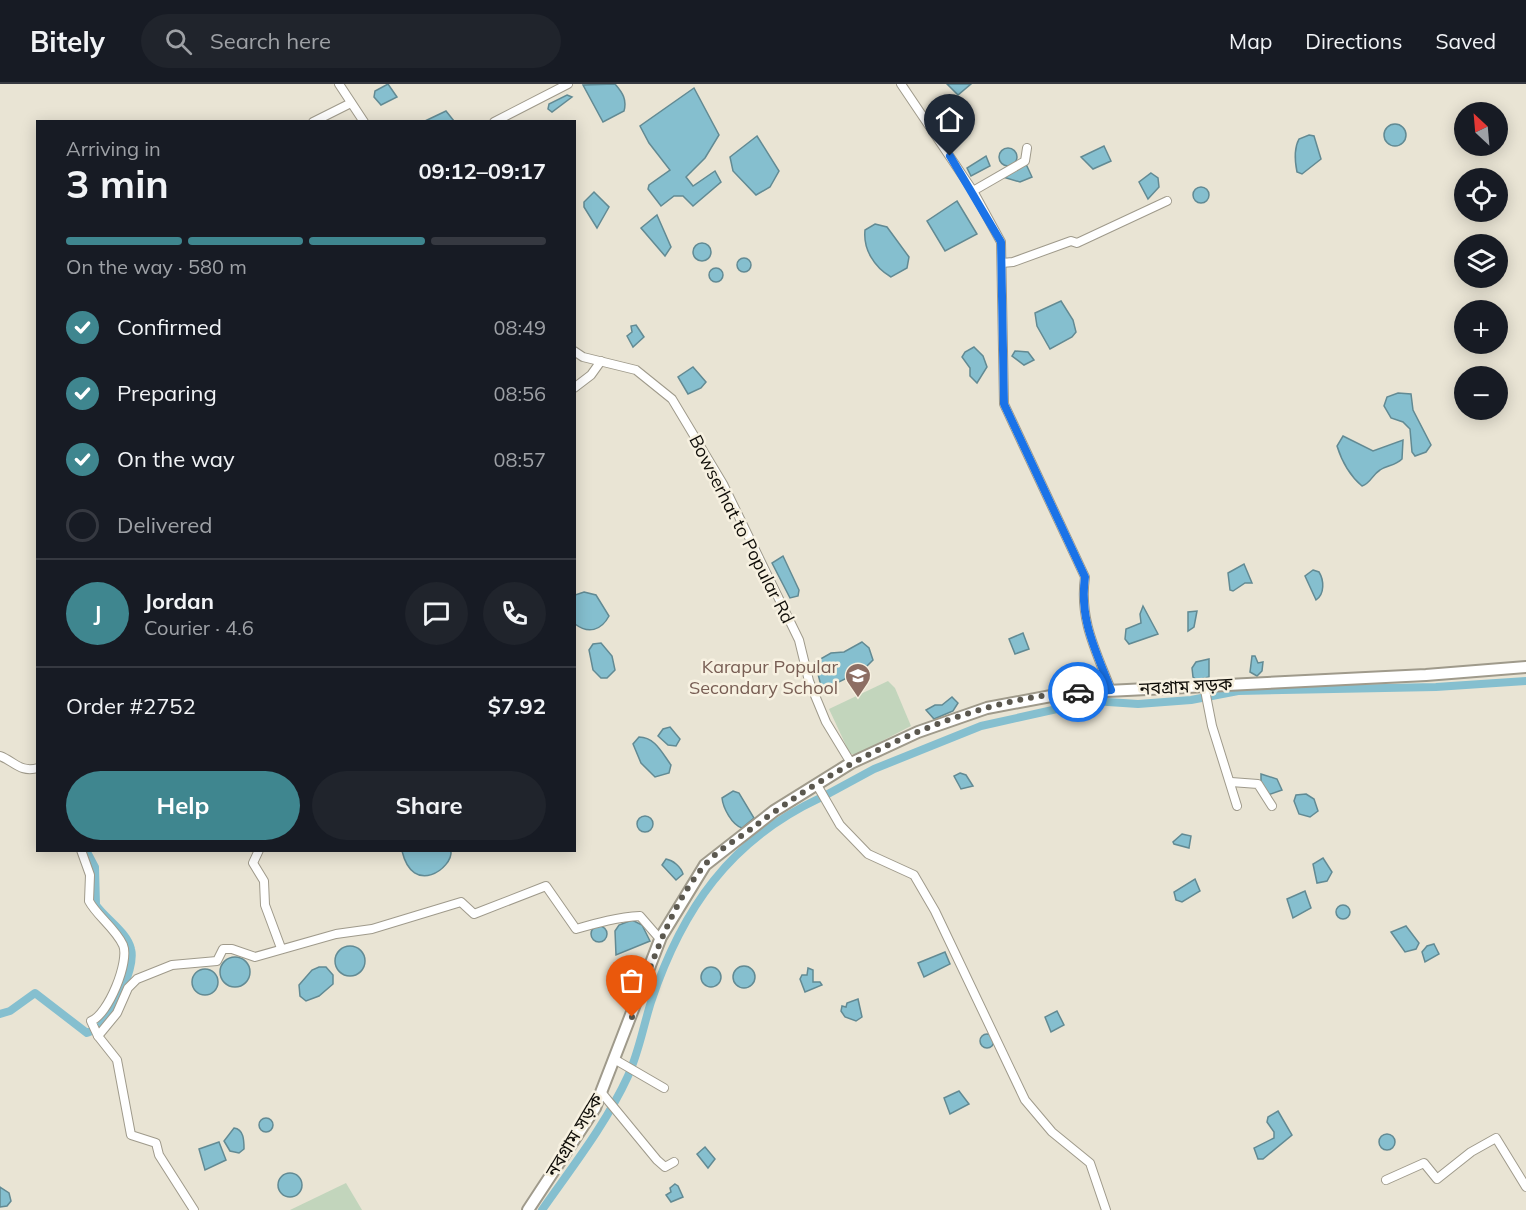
<!DOCTYPE html>
<meta charset="utf-8">
<style>
body{margin:0;font-family:Mulish,"Noto Sans Bengali",sans-serif;background:#20242c;color:#f1f3f6;height:100vh;display:flex;flex-direction:column;font-size:22px;white-space:nowrap}
*{box-sizing:border-box;margin:0}
p{font-size:20px;color:#9ea1a6}
.icon{flex:none;width:33px;height:33px;fill:none;stroke:currentColor;stroke-width:2;stroke-linecap:round;stroke-linejoin:round}
.map{position:relative;flex:1;overflow:hidden}
.sheet{position:absolute;left:36px;top:36px;width:540px;height:732px;display:flex;flex-direction:column;background:#171b24;border-radius:0px;box-shadow:0 3px 15px #0003}
.sheet>*{flex:none}
.needle{width:39px;rotate:334deg}
.buttons{position:absolute;left:1454px;top:18px;display:grid;gap:12px}
.buttons a{display:grid;place-items:center;width:54px;height:54px;border-radius:50%;background:#171b24;box-shadow:0 3px 15px #0003;font-size:30px}
.pin{position:absolute;display:grid;place-items:center;width:51px;height:51px;color:#fff;margin:-62px -26px;border-radius:50% 50% 50% 0;rotate:-45deg;box-shadow:0 0 6px #0007}
.pin .icon{rotate:45deg}
.courier{position:absolute;display:grid;place-items:center;width:60px;height:60px;margin:-30px;border:4px solid #1a73e8;border-radius:50%;background:#fff;color:#222;box-shadow:0 2px 8px #0007}
.head em{font-style:normal;font-weight:700}
.head div{display:flex;flex-direction:column-reverse}
.head{display:flex;align-items:center;justify-content:space-between;height:102px;padding:0 30px}
h1{font-size:39px;font-weight:700;line-height:45px}
.bar{display:grid;grid-template-columns:repeat(4,1fr);gap:9px 6px;align-content:center;height:72px;padding:0 30px}
.bar i{height:8px;border-radius:4px;background:#363941}
.bar .active{background:#3f868f}
.bar p{grid-column:span 4}
.line{display:flex;align-items:center;gap:15px;padding:0 30px;border-top:2px solid #363941}
.line div{flex:1}
.round{display:grid;place-items:center;flex:none;width:63px;height:63px;border-radius:32px;background:#20242c}
ol{padding:0 30px;list-style:none}
li{display:flex;align-items:center;gap:18px;height:66px}
li p{margin-inline-start:auto}
li .icon{padding:6px;border-radius:50%;background:#3f868f;color:#fff;stroke-width:4}
li:last-child{color:#9ea1a6}
li i{width:33px;height:33px;border:3px solid #363941;border-radius:50%}
.button{display:flex;gap:12px;margin-top:auto;padding:12px 30px}
.button a{flex:1;height:69px;border-radius:36px;background:#3f868f;color:#fff;font-size:24px;font-weight:700;line-height:69px;text-align:center}
.button a+a{background:#20242c;color:#f1f3f6}
header{display:flex;align-items:center;gap:36px;box-sizing:border-box;height:84px;padding:0 30px;background:#171b24;border-bottom:2px solid #363941}
header strong{font-size:28px}
nav{display:flex;gap:33px;margin-inline-start:auto;font-size:21px}
.search{width:420px;height:54px;background:#20242c;display:flex;align-items:center;gap:15px;box-sizing:border-box;padding:0 21px;border-radius:33px;color:#9ea1a6;font-size:22px}
.map>svg:first-child{display:block}
</style>
<header>
<strong>Bitely</strong>
<div class="search"><svg class="icon" aria-label="search" viewBox="0 0 24 24"><circle cx="10" cy="10" r="6"/><path d="M15 15l6 6"/></svg>Search here</div>
<nav><a>Map</a><a>Directions</a><a>Saved</a></nav>
</header>
<div class="map">
<svg width="1526" height="1126" viewBox="0 0 1526 1126">
<rect width="100%" height="100%" fill="#e9e4d4"/>
<g fill="#c2d5bc">
<polygon points="888,597 895,604 911,642 857,670 850,670 829,625"/>
<polygon points="346,1099 362,1126 290,1126"/>
</g>
<g fill="#85bfcf" stroke="#628a93" stroke-width="1.5">
<polygon points="388,0 397,13 381,21 374,13 375,7"/>
<path d="M615 0C623 9 627 16 624 27L603 38 583 1Z"/>
<polygon points="947,0 971,0 958,11"/>
<polygon points="694,4 719,51 705,74 686,93 693,102 715,87 721,98 693,122 683,112 674,112 661,122 648,105 649,101 670,86 649,59 640,42"/>
<polygon points="567,11 572,13 552,28 548,25 549,20"/>
<polygon points="446,27 454,37 425,37"/>
<circle cx="1395" cy="51" r="11"/>
<path d="M1309 51 1314 52 1321 75 1302 90 1297 88C1295 78 1294 64 1299 55Z"/>
<polygon points="757,52 779,87 770,103 756,111 733,87 730,73"/>
<polygon points="1104,62 1111,77 1093,85 1081,73"/>
<circle cx="1008" cy="73" r="9"/>
<polygon points="986,72 990,82 971,92 967,84"/>
<polygon points="1026,80 1032,93 1020,98 1003,93"/>
<polygon points="1151,89 1158,94 1159,103 1148,115 1139,98"/>
<circle cx="1201" cy="111" r="8"/>
<polygon points="594,108 609,123 597,144 584,123 584,118"/>
<polygon points="957,117 977,150 945,167 927,137"/>
<polygon points="657,131 671,163 665,172 641,144"/>
<path d="M875 140 887 143 909 173 907 184 891 193C874 183 863 165 865 146Z"/>
<circle cx="702" cy="168" r="9"/>
<circle cx="744" cy="181" r="7"/>
<circle cx="716" cy="191" r="7"/>
<polygon points="1061,217 1073,236 1076,248 1072,253 1050,265 1037,242 1035,229"/>
<polygon points="636,241 644,253 633,263 627,252 632,248 631,242"/>
<polygon points="974,263 983,272 987,283 977,299 970,292 970,284 962,273 965,268"/>
<polygon points="1015,267 1028,268 1034,276 1024,281 1012,272"/>
<polygon points="693,283 706,298 701,304 688,310 678,293"/>
<polygon points="1398,309 1411,310 1413,326 1431,361 1426,368 1415,372 1412,368 1410,345 1403,338 1391,334 1384,322 1387,313"/>
<path d="M1343 352 1373 367 1403 356 1402 375C1395 382 1387 381 1380 386 1372 391 1371 399 1362 402 1349 391 1342 378 1337 362Z"/>
<polygon points="783,472 799,506 798,512 790,514 772,479"/>
<polygon points="1244,480 1252,499 1245,499 1233,507 1230,506 1228,489"/>
<path d="M1313 486 1319 488C1324 496 1325 510 1316 516L1305 492Z"/>
<path d="M584 508 596 511 609 532C601 547 588 550 575 540V511Z"/>
<polygon points="1143,522 1158,550 1129,560 1125,555 1126,545 1141,539 1140,530"/>
<polygon points="1197,527 1194,543 1188,547 1188,528"/>
<polygon points="1023,549 1029,565 1015,570 1009,555"/>
<polygon points="862,558 869,564 873,576 862,587 822,606 815,578 831,569 844,568"/>
<polygon points="601,559 612,572 615,586 607,594 601,594 593,586 589,566 593,560"/>
<polygon points="1252,572 1255,572 1258,579 1263,578 1262,587 1257,592 1250,588"/>
<polygon points="1209,575 1209,593 1197,596 1193,593 1192,584 1196,578"/>
<polygon points="952,613 958,619 953,627 934,635 926,626 935,621 942,621"/>
<polygon points="670,643 680,655 676,662 668,661 658,652 663,645"/>
<path d="M639 653C655 653 662 669 671 681L669 689 655 693 641 679 633 660Z"/>
<polygon points="960,689 966,691 973,702 961,705 954,692"/>
<polygon points="1261,690 1277,695 1282,706 1268,711 1261,702"/>
<path d="M733 707 739 709 754 734 742 744C732 741 723 724 722 714Z"/>
<polygon points="1306,710 1314,715 1318,727 1310,733 1299,730 1294,717 1296,711"/>
<circle cx="645" cy="740" r="8"/>
<polygon points="1182,750 1191,752 1189,764 1174,760 1173,758"/>
<path d="M402 767H451C453 784 413 813 402 767Z"/>
<polygon points="1323,774 1332,788 1327,797 1317,799 1313,780"/>
<path d="M666 775C673 776 681 783 683 790L676 796 662 781Z"/>
<polygon points="1195,795 1200,807 1182,818 1176,816 1174,808"/>
<polygon points="1305,807 1311,824 1293,834 1287,815"/>
<circle cx="1343" cy="828" r="7"/>
<polygon points="632,836 642,841 650,857 616,871 615,847 619,841"/>
<circle cx="599" cy="850" r="8"/>
<polygon points="1406,842 1419,859 1416,865 1405,868 1391,848"/>
<polygon points="1434,860 1439,870 1425,878 1422,868 1427,862"/>
<circle cx="350" cy="877" r="15"/>
<polygon points="945,868 950,880 924,893 918,879"/>
<circle cx="235" cy="888" r="15"/>
<circle cx="744" cy="893" r="11"/>
<circle cx="711" cy="893" r="10"/>
<polygon points="319,883 326,883 333,891 333,900 319,912 306,917 300,912 299,901 312,886"/>
<polygon points="808,884 813,886 813,898 820,898 822,901 805,908 800,895 802,891 807,891"/>
<circle cx="205" cy="898" r="13"/>
<polygon points="858,915 862,933 856,937 845,933 841,927 842,922 846,923 847,919"/>
<polygon points="1057,927 1064,941 1051,948 1045,933"/>
<circle cx="987" cy="957" r="7"/>
<polygon points="959,1007 969,1020 950,1030 944,1014"/>
<polygon points="1278,1027 1292,1051 1263,1075 1258,1075 1254,1064 1274,1054 1274,1048 1267,1038 1268,1033"/>
<circle cx="266" cy="1041" r="7"/>
<path d="M234 1044C244 1045 244 1057 244 1065L239 1069 230 1067 224 1057Z"/>
<circle cx="1387" cy="1058" r="8"/>
<polygon points="219,1058 226,1076 205,1086 199,1065"/>
<polygon points="705,1063 715,1075 708,1084 697,1070"/>
<circle cx="290" cy="1101" r="12"/>
<polygon points="675,1100 678,1102 683,1113 671,1118 666,1111 671,1108 670,1104"/>
<polygon points="0,1103 9,1109 11,1117 7,1122 0,1123"/>
</g>
<g fill="none" stroke-linecap="round" stroke-linejoin="round">
<g stroke="#85bfcf" stroke-width="8">
<polyline points="826,711 874,685 981,642 1093,617 1138,620 1191,616 1238,607 1436,603 1526,597"/>
<path d="M0 930 10 927 35 909 87 949C91 947 97 945 100 942 113 930 136 884 131 865 127 848 106 835 96 821L95 783 86 766"/>
<path d="M542 1126C572 1083 606 1040 628 992 639 968 643 943 651 918 682 825 730 756 820 714"/>
</g>
<defs>
<g id="street">
<polyline points="339,0 364,38"/>
<path d="M901 0 973 107 1001 158 1004 320 1085 493C1079 536 1096 567 1111 606"/>
<polyline points="313,38 351,19"/>
<polyline points="494,38 568,0"/>
<polyline points="973,107 1025,77 1027,64"/>
<polyline points="1002,179 1013,178 1071,157 1077,159 1167,117"/>
<polyline points="574,267 583,273 636,286 672,315 723,400 799,556 809,597 826,638 851,679"/>
<polyline points="574,304 591,291 601,277"/>
<polyline points="1204,601 1212,642 1237,722"/>
<path d="M0 672C14 677 20 689 38 684"/>
<polyline points="1231,698 1258,700 1272,722"/>
<polyline points="817,701 840,741 868,770 914,791 935,827 1025,1016 1052,1048 1090,1079 1106,1126"/>
<path d="M81 766 90 791 89 817C97 832 115 844 123 861 130 877 108 931 91 937L98 952"/>
<polyline points="259,766 253,779 264,797 265,821 281,864"/>
<polyline points="614,975 664,1004"/>
<polyline points="601,1008 657,1076 665,1083 674,1078"/>
<polyline points="1386,1096 1424,1079 1437,1095 1471,1068 1496,1054 1526,1103"/>
<path d="M194 1126 159 1071 156 1059 131 1051 117 976 98 952 117 929 128 904 137 895 172 881 217 877 223 865H232L255 873 336 850 372 845 461 818 474 830 546 802 576 845C597 839 618 833 640 832L660 855"/>
</g>
<polyline id="secondary" points="528,1126 595,1024 661,853 705,781 774,727 851,679 918,648 987,624 1067,609 1426,591 1526,583"/>
</defs>
<use href="#street" stroke="#9f9a8b" stroke-width="10"/>
<use href="#secondary" stroke="#9f9a8b" stroke-width="14"/>
<use href="#street" stroke="#fff" stroke-width="8"/>
<use href="#secondary" stroke="#fff" stroke-width="10"/>
</g>
<g fill="none" stroke-linecap="round" stroke-linejoin="round">
<path stroke="#5b584f" stroke-width="6" stroke-dasharray="0 10.8" d="M632 933C652 881 668 825 704 782 716 767 736 756 751 745 841 676 963 615 1078 608"/>
<path stroke="#1a73e8" stroke-width="8" d="M950 72 1001 158 1004 320 1085 493C1079 536 1096 567 1111 606L1078 608"/>
</g>
<defs>
<symbol id="school-pin" viewBox="-11 -11 22 30"><path d="M0 17L-7.5 6A9.5 9.5 0 1 1 7.5 6Z" fill="#8d6e63" stroke="#f7f1e1"/><path d="M0-5L7-2L0 1L-7-2ZM-4 1L0 2.5L4 1V4Q0 6-4 4Z" fill="#fff"/></symbol>
</defs>
<g fill-rule="evenodd">
<use href="#school-pin" x="843" y="577" width="30" height="40"/>
</g>
<g text-anchor="middle" dominant-baseline="central" stroke-width="5" stroke-linejoin="round" paint-order="stroke">
<g font-size="18" fill="#0f0d08" stroke="#f7f1e1">
<text transform="translate(742 445) rotate(63)">Bowserhat to Popular Rd</text>
<text transform="translate(1186 602) rotate(-3)">নবগ্রাম সড়ক</text>
<text transform="translate(574 1051) rotate(-59)">নবগ্রাম সড়ক</text>
</g>
<g font-size="18" fill="#785e54" stroke="#f7f1e1" text-anchor="end">
<text x="838" y="582">Karapur Popular<tspan x="838" dy="21">Secondary School</tspan></text>
</g>
</g>
</svg>
<div class="buttons">
<a><svg class="needle" viewBox="-14 -14 28 28"><path d="M0-13l5 13h-10z" fill="#e53935"/><path d="M0 13l5-13h-10z" fill="#9ea1a6"/></svg></a>
<a><svg class="icon" aria-label="locate" viewBox="0 0 24 24"><circle cx="12" cy="12" r="6"/><path d="M12 2v4M12 18v4M2 12h4M18 12h4"/></svg></a>
<a><svg class="icon" aria-label="layers" viewBox="0 0 24 24"><path d="M12 4l9 5-9 5-9-5zM3 14l9 5 9-5"/></svg></a>
<a>+</a>
<a>−</a>
</div>
<div class="pin" style="left:632px;top:933px;background:#ea580c"><svg class="icon" aria-label="bag" viewBox="0 0 24 24"><path d="M5 8h14l-1 12H6zM9 8a3 3 0 0 1 6 0"/></svg></div>
<div class="pin" style="left:950px;top:72px;background:#1f2937"><svg class="icon" aria-label="home" viewBox="0 0 24 24"><path d="M3 11l9-7 9 7M6 9v11h12V9"/></svg></div>
<div class="courier" style="left:1078px;top:608px"><svg class="icon" aria-label="car" viewBox="0 0 24 24"><path d="M5 17H2v-5l4-1 3-4h7l3 4 3 1v5h-3M9 17h6M6 11h13"/><circle cx="7" cy="17" r="2"/><circle cx="17" cy="17" r="2"/></svg></div>
<section class="sheet">
<div class="head"><div><h1>3 min</h1><p>Arriving in</p></div><em>09:12–09:17</em></div>
<div class="bar"><i class="active"></i><i class="active"></i><i class="active"></i><i></i><p>On the way · 580 m</p></div>
<ol>
<li><svg class="icon" aria-label="check" viewBox="0 0 24 24"><path d="M5 12l5 5 9-10"/></svg>Confirmed<p>08:49</p></li>
<li><svg class="icon" aria-label="check" viewBox="0 0 24 24"><path d="M5 12l5 5 9-10"/></svg>Preparing<p>08:56</p></li>
<li><svg class="icon" aria-label="check" viewBox="0 0 24 24"><path d="M5 12l5 5 9-10"/></svg>On the way<p>08:57</p></li>
<li><i></i>Delivered</li>
</ol>
<div class="line" style="height:108px"><b class="round" style="background:#3f868f;color:#fff">J</b><div><b>Jordan</b><p>Courier · 4.6</p></div><a class="round"><svg class="icon" aria-label="chat" viewBox="0 0 24 24"><path d="M4 5h16v11H9l-5 4z"/></svg></a><a class="round"><svg class="icon" aria-label="phone" viewBox="0 0 24 24"><path d="M5 4h4l2 5-3 2q2 4 5 5l2-3 5 2v4C11 20 4 13 5 4z"/></svg></a></div>
<div class="line" style="height:78px"><div>Order #2752</div><b>$7.92</b></div>
<div class="button"><a>Help</a><a>Share</a></div>
</section>
</div>
